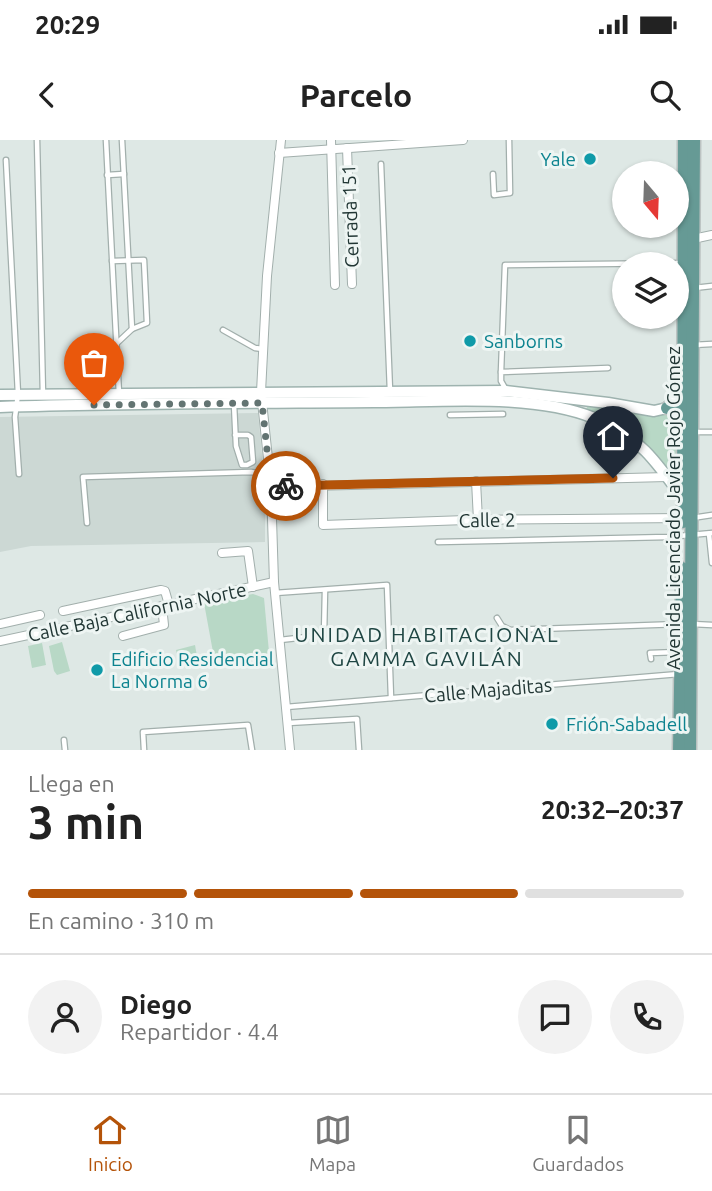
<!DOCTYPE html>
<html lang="es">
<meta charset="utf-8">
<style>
body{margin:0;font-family:Ubuntu,sans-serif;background:#f2f2f2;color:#222;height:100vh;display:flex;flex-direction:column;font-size:26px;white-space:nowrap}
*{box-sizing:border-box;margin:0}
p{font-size:23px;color:#767676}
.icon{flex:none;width:38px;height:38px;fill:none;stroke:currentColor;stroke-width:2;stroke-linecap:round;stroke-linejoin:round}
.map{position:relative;height:610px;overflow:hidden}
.drawer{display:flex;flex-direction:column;background:#fff;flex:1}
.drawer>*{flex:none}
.needle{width:46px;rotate:161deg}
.buttons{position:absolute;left:612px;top:21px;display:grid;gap:14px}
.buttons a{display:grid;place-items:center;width:77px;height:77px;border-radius:50%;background:#fff;box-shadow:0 2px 5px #0004;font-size:35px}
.pin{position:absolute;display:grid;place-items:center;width:60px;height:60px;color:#fff;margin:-72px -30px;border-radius:50% 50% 50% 0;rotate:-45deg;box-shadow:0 0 7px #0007}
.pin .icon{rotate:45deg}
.courier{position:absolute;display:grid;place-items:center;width:70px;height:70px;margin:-35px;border:5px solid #b45309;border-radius:50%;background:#fff;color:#222;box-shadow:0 2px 9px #0007}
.summary em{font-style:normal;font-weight:600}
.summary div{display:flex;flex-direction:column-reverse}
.summary{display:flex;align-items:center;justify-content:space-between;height:119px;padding:0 28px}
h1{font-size:46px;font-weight:600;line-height:52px}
.bar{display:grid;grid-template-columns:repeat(4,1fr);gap:10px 7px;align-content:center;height:84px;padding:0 28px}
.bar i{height:9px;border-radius:5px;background:#e0e0e0}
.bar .selected{background:#b45309}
.bar p{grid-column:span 4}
.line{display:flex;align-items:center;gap:18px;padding:0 28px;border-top:2px solid #e0e0e0}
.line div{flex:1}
.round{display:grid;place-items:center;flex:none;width:74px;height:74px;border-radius:37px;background:#f2f2f2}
.status{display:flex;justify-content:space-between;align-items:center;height:49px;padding:0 35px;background:#fff;direction:ltr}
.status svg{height:19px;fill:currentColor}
header{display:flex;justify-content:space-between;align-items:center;height:91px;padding:0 28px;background:#fff;font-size:32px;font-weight:600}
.tab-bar{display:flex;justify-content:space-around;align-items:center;height:98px;border-top:2px solid #e0e0e0;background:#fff;font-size:19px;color:#767676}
.tab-bar a{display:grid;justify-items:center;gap:4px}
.tab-bar .selected{color:#b45309}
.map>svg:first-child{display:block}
</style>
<div class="status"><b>20:29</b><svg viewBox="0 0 49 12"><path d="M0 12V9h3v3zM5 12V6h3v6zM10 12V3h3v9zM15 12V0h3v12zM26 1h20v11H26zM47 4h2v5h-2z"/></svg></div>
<header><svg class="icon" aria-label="back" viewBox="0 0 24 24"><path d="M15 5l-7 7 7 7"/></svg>Parcelo<svg class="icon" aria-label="search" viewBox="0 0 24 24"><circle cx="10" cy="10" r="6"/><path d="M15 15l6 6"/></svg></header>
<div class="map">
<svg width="712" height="610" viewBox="0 0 712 610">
<rect width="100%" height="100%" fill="#dee8e5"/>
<polygon fill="#ccd8d4" points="258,273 265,345 265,402 31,406 0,412 0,277"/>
<g fill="#b8d8c6">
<path d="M589 264 679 269 678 340C660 331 655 312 641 299 625 286 604 279 585 271Z"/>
<polygon points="253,454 264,458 269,512 264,521 261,512 215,523 204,463"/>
<polygon points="62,502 70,531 57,535 54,531 49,506"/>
<polygon points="42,503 46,525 32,528 28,506"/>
<polygon points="195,505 198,522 180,526 176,510"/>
</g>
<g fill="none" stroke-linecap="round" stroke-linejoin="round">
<defs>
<g id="service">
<polyline points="37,0 43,255"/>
<polyline points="106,0 119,254"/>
<polyline points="6,20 18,254 15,277 19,334"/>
<polyline points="381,24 390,251"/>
<polyline points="493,34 494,55 510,53 509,0"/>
<polyline points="107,35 124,34"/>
<polyline points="112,121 144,120 147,183 132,189"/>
<polyline points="694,148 712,146"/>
<polyline points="223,190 255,208 263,209"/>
<polyline points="116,204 132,189 122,0"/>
<polyline points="693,205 712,204"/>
<polyline points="501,232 505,125 683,123"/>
<polyline points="505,248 501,241 501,232 608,228"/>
<polyline points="234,264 236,306 242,325 247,325 253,322 251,297 248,295 235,295"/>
<polyline points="450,275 503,274"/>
<polyline points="693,292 712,292"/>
<polyline points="692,378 712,375"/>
<polyline points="87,383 83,337 251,332 270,335"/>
<polyline points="709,394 712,423"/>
<polyline points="438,402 668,397 712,393"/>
<polyline points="275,453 387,445 391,558"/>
<polyline points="497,478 502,486 510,490 680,484"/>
<polyline points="692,484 712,485"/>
<polyline points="280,500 324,495 325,450"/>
<polyline points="651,519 650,513 678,512"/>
<polyline points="286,567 679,534"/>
<polyline points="288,583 357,579 359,610"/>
<polyline points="64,600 65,610"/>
<polyline points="144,610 143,592 248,585 252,610"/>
</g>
<g id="minor">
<polyline points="281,0 267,136 261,252 271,347 274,442 290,610"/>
<polyline points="331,0 335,145"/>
<polyline points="347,8 352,144"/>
<polyline points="279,13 463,0"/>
<polyline points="693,99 712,95"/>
<polyline points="476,341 478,380"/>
<polyline points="323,344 323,385 466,380 685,378"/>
<polyline points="271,347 667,337"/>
<polyline points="222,413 248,411 253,447"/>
<polyline points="63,471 161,450 165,451 169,465"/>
<polyline points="0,484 40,475"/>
<polyline points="123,496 164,485 162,466"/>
<polyline points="0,501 274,442"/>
</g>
<g id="secondary">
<polyline points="0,255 506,251 608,263 654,271 667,268 683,245"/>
<path d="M0 267C124 263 249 263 373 262 440 262 532 253 594 278 638 295 657 322 683 359"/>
</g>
<g id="primary">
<polyline points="667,268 688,268"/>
<polyline points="683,382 684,0"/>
<polyline points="679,610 682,428"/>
<polyline points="690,610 694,0"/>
</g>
</defs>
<use href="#service" stroke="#a2afac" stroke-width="7"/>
<use href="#minor" stroke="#a2afac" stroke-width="10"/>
<use href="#secondary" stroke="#9eb3af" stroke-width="13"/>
<use href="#primary" stroke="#bcc3c2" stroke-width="15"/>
<use href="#service" stroke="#fff" stroke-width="4.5"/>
<use href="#minor" stroke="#fff" stroke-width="8"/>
<use href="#secondary" stroke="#fff" stroke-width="10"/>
<use href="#primary" stroke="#669a95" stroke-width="12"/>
</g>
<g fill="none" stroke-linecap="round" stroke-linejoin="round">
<polyline stroke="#637472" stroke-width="7" stroke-dasharray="0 12.6" points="94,265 262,263 271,347 286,346"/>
<polyline stroke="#b45309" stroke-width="9" points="286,346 613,338"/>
</g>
<g fill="#0f9aa8" stroke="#eef5f3" stroke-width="2.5">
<circle cx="590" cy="19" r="7"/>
<circle cx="470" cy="201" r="7"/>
<circle cx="97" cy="530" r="7"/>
<circle cx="552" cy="584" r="7"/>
</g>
<g text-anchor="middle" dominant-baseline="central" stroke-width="6" stroke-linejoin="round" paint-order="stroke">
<g font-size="19" fill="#0d838f" stroke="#eef5f3" text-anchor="start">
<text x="576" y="19" text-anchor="end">Yale</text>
<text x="484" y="201">Sanborns</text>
<text x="111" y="519">Edificio Residencial<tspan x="111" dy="22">La Norma 6</tspan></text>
<text x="566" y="584">Frión-Sabadell</text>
</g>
<g font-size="19" fill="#213634" stroke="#eef5f3">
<text transform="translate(350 76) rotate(-92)">Cerrada 151</text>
<text transform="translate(673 368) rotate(-90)">Avenida Licenciado Javier Rojo Gómez</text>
<text transform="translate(487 380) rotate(-1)">Calle 2</text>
<text transform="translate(137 472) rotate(-12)">Calle Baja California Norte</text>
<text transform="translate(488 550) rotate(-5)">Calle Majaditas</text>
</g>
<g font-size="21" letter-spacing="2" fill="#1f4643" stroke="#eef5f3">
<text x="427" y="494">UNIDAD HABITACIONAL<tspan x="427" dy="24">GAMMA GAVILÁN</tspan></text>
</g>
</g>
</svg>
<div class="buttons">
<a><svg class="needle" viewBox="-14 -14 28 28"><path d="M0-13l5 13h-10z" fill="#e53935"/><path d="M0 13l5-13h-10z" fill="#767676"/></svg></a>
<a><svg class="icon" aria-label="layers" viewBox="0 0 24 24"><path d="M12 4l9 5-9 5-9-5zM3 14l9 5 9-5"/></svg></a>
</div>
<div class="pin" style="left:94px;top:265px;background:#ea580c"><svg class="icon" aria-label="bag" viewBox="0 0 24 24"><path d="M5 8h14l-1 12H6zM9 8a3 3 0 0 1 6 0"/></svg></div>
<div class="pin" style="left:613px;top:338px;background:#1f2937"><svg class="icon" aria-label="home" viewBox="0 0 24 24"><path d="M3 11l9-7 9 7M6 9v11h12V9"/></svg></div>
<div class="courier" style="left:286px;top:346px"><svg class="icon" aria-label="bike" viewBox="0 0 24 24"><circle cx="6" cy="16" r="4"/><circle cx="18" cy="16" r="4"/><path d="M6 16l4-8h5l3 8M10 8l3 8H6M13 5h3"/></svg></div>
</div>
<section class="drawer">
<div class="summary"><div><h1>3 min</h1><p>Llega en</p></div><em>20:32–20:37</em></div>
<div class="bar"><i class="selected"></i><i class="selected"></i><i class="selected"></i><i></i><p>En camino · 310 m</p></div>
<div class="line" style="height:126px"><a class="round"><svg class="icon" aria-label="person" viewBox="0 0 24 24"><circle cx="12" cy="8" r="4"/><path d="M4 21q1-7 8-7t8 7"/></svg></a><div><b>Diego</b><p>Repartidor · 4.4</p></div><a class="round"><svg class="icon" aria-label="chat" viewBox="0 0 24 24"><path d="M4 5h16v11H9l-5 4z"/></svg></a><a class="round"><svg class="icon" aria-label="phone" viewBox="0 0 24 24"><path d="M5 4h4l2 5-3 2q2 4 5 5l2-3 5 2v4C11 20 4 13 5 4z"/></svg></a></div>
</section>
<nav class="tab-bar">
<a class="selected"><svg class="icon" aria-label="home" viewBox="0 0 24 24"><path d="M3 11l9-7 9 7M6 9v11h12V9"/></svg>Inicio</a>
<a><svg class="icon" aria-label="map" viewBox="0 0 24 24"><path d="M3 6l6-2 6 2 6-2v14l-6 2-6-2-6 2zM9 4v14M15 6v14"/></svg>Mapa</a>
<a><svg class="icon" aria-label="saved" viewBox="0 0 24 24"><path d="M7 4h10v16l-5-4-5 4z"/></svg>Guardados</a>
</nav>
